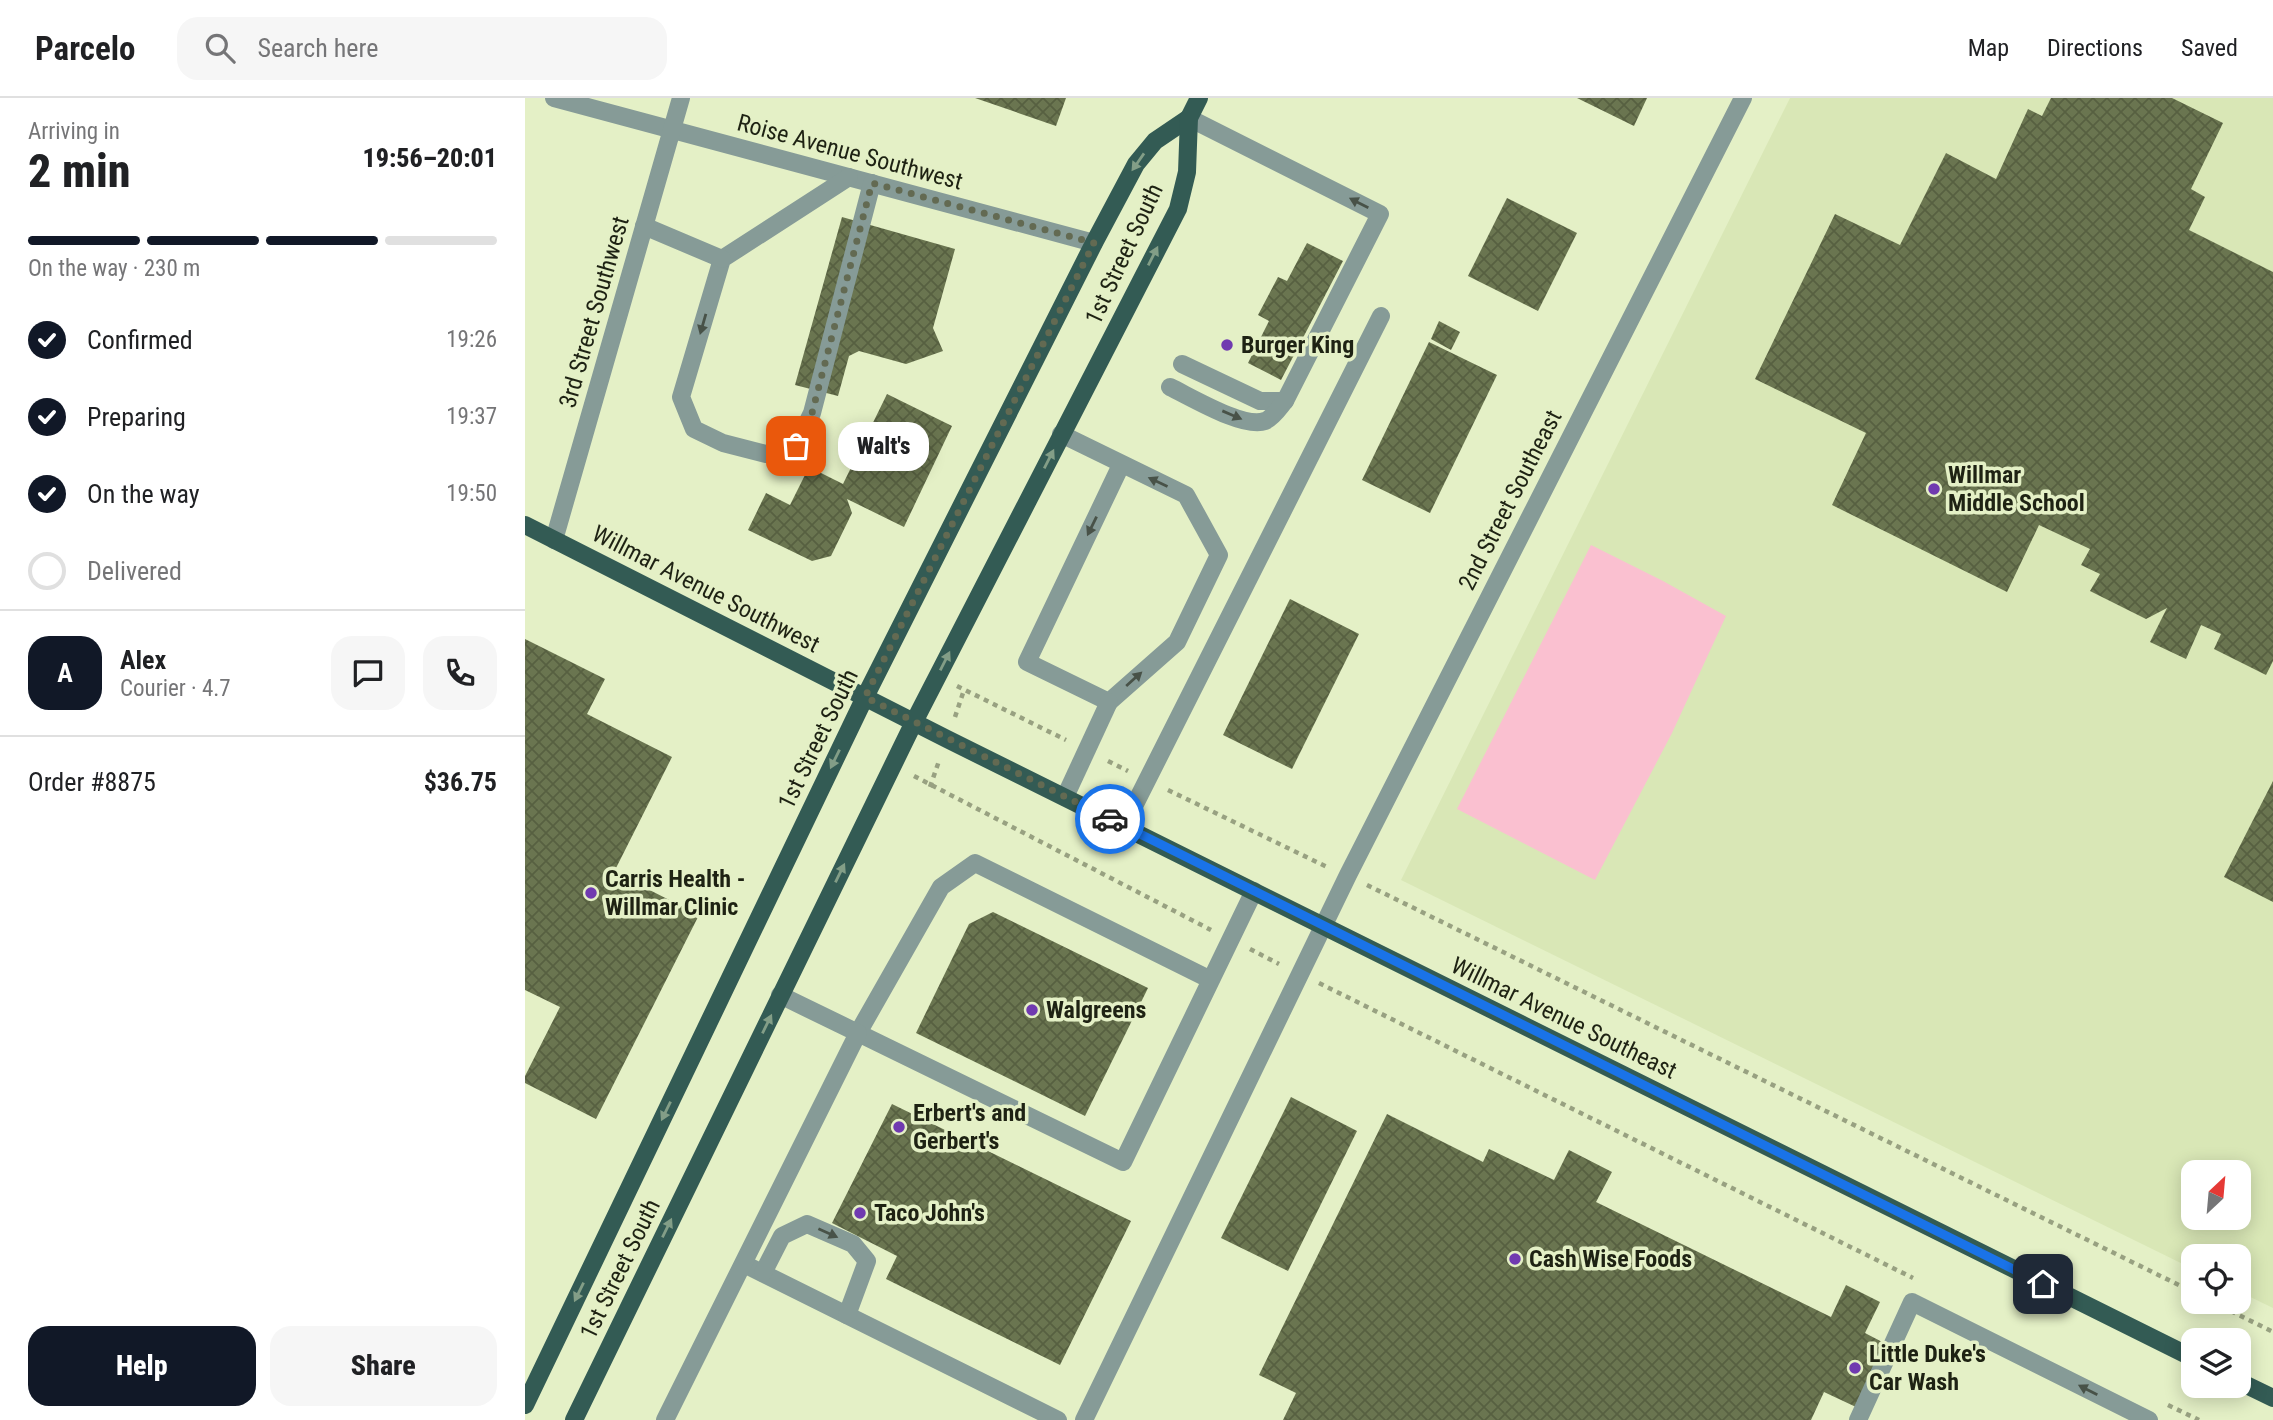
<!DOCTYPE html>
<meta charset="utf-8">
<style>
body{margin:0;font-family:"Roboto Condensed",sans-serif;background:#f6f6f6;color:#202124;height:100vh;display:flex;flex-direction:column;font-size:26px;white-space:nowrap}
*{box-sizing:border-box;margin:0}
p{font-size:23px;color:#757577}
.icon{flex:none;width:38px;height:38px;fill:none;stroke:currentColor;stroke-width:2;stroke-linecap:round;stroke-linejoin:round}
.map{position:relative;flex:1;overflow:hidden}
.side{display:flex;flex-direction:column;background:#fff;width:525px}
.side>*{flex:none}
.needle{width:46px;rotate:26deg}
.tools{position:absolute;left:1656px;top:1062px;display:grid;gap:14px}
.tools a{display:grid;place-items:center;width:70px;height:70px;border-radius:14px;background:#fff;box-shadow:0 4px 18px #0003;font-size:35px}
.pin{position:absolute;display:grid;place-items:center;width:60px;height:60px;color:#fff;margin:-30px;border-radius:14px;box-shadow:0 4px 10px #0006}
.courier{position:absolute;display:grid;place-items:center;width:70px;height:70px;margin:-35px;border:5px solid #1a73e8;border-radius:50%;background:#fff;color:#222;box-shadow:0 2px 9px #0007}
.bubble{position:absolute;height:49px;border-radius:21px;background:#fff;box-shadow:0 4px 18px #0003;font-size:23px;font-weight:800;line-height:49px;text-align:center}
.head em{font-style:normal;font-weight:800}
.head div{display:flex;flex-direction:column-reverse}
.head{display:flex;align-items:center;justify-content:space-between;height:119px;padding:0 28px}
h1{font-size:46px;font-weight:800;line-height:52px}
.bar{display:grid;grid-template-columns:repeat(4,1fr);gap:10px 7px;align-content:center;height:84px;padding:0 28px}
.bar i{height:9px;border-radius:5px;background:#e0e0e0}
.bar .current{background:#111827}
.bar p{grid-column:span 4}
.line{display:flex;align-items:center;gap:18px;padding:0 28px;border-top:2px solid #e0e0e0}
.line div{flex:1}
.round{display:grid;place-items:center;flex:none;width:74px;height:74px;border-radius:21px;background:#f6f6f6}
ol{padding:0 28px;list-style:none}
li{display:flex;align-items:center;gap:21px;height:77px}
li p{margin-inline-start:auto}
li .icon{padding:7px;border-radius:50%;background:#111827;color:#fff;stroke-width:4}
li:last-child{color:#757577}
li i{width:38px;height:38px;border:4px solid #e0e0e0;border-radius:50%}
.button{display:flex;gap:14px;margin-top:auto;padding:14px 28px}
.button a{flex:1;height:80px;border-radius:21px;background:#111827;color:#fff;font-size:28px;font-weight:800;line-height:80px;text-align:center}
.button a+a{background:#f6f6f6;color:#202124}
header{display:flex;align-items:center;gap:42px;box-sizing:border-box;height:98px;padding:0 35px;background:#fff;border-bottom:2px solid #e0e0e0}
header strong{font-size:33px}
nav{display:flex;gap:38px;margin-inline-start:auto;font-size:24px}
.search{width:490px;height:63px;background:#f6f6f6;display:flex;align-items:center;gap:18px;box-sizing:border-box;padding:0 24px;border-radius:21px;color:#757577;font-size:26px}
main{display:flex;flex:1;min-height:0}
.map>svg:first-child{display:block}
</style>
<header>
<strong>Parcelo</strong>
<div class="search"><svg class="icon" aria-label="search" viewBox="0 0 24 24"><circle cx="10" cy="10" r="6"/><path d="M15 15l6 6"/></svg>Search here</div>
<nav><a>Map</a><a>Directions</a><a>Saved</a></nav>
</header>
<main>
<section class="side">
<div class="head"><div><h1>2 min</h1><p>Arriving in</p></div><em>19:56–20:01</em></div>
<div class="bar"><i class="current"></i><i class="current"></i><i class="current"></i><i></i><p>On the way · 230 m</p></div>
<ol>
<li><svg class="icon" aria-label="check" viewBox="0 0 24 24"><path d="M5 12l5 5 9-10"/></svg>Confirmed<p>19:26</p></li>
<li><svg class="icon" aria-label="check" viewBox="0 0 24 24"><path d="M5 12l5 5 9-10"/></svg>Preparing<p>19:37</p></li>
<li><svg class="icon" aria-label="check" viewBox="0 0 24 24"><path d="M5 12l5 5 9-10"/></svg>On the way<p>19:50</p></li>
<li><i></i>Delivered</li>
</ol>
<div class="line" style="height:126px"><b class="round" style="background:#111827;color:#fff">A</b><div><b>Alex</b><p>Courier · 4.7</p></div><a class="round"><svg class="icon" aria-label="chat" viewBox="0 0 24 24"><path d="M4 5h16v11H9l-5 4z"/></svg></a><a class="round"><svg class="icon" aria-label="phone" viewBox="0 0 24 24"><path d="M5 4h4l2 5-3 2q2 4 5 5l2-3 5 2v4C11 20 4 13 5 4z"/></svg></a></div>
<div class="line" style="height:91px"><div>Order #8875</div><b>$36.75</b></div>
<div class="button"><a>Help</a><a>Share</a></div>
</section>
<div class="map">
<svg width="1748" height="1322" viewBox="0 0 1748 1322">
<defs>
<pattern id="building-cross-hatch" width="8" height="8" patternUnits="userSpaceOnUse" patternTransform="scale(1.75)"><rect width="8" height="8" fill="#6a7550"/><path d="M0 0l8 8M0 8l8-8" fill="none" stroke="#576041"/></pattern>
</defs>
<rect width="100%" height="100%" fill="#e4f0c6"/>
<path fill="#d9e7b6" fill-rule="evenodd" d="M1265 0H1748V1210L1713 1193V1158H1668V1171L876 782ZM1668 1074H1713V1120H1668Z"/>
<polygon fill="#fac0d0" points="1066,447 1138,483 1201,518 1147,635 1070,782 932,711"/>
<g fill="url(#building-cross-hatch)">
<polygon points="450,0 541,0 531,28"/>
<polygon points="1052,0 1122,0 1109,28"/>
<polygon points="1526,0 1647,0 1698,25 1666,91 1680,99 1664,132 1748,174 1748,563 1741,577 1689,551 1696,536 1676,527 1661,561 1625,544 1642,510 1621,521 1565,493 1575,476 1556,467 1565,451 1514,427 1482,494 1307,407 1341,335 1230,281 1310,116 1375,147 1421,55 1471,81 1503,11 1517,18"/>
<polygon points="982,100 1052,135 1013,213 943,178"/>
<polygon points="317,119 430,151 408,230 418,253 381,266 334,253 324,258 313,298 270,287"/>
<polygon points="782,145 818,163 756,282 723,265 744,223 733,217 753,179 762,183"/>
<polygon points="914,223 935,234 926,252 906,241"/>
<polygon points="904,244 972,277 905,415 837,382"/>
<polygon points="362,296 427,328 379,429 322,401 327,415 306,458 287,463 223,432 241,395 265,407 284,369 318,386"/>
<polygon points="765,501 834,536 767,671 698,637"/>
<polygon points="0,541 80,581 62,616 147,659 89,774 174,817 71,1021 0,985 0,978 35,909 0,892"/>
<polygon points="1748,683 1748,804 1699,779"/>
<polygon points="468,814 623,890 560,1018 391,935 444,826"/>
<polygon points="766,999 832,1033 763,1173 696,1140"/>
<polygon points="367,1006 606,1123 535,1267 361,1181 372,1158 307,1125"/>
<polygon points="862,1016 958,1064 964,1051 1029,1082 1044,1052 1087,1074 1071,1104 1306,1219 1321,1187 1355,1204 1340,1235 1361,1246 1331,1309 1299,1294 1286,1322 758,1322 771,1295 734,1277"/>
</g>
<g fill="none" stroke-linecap="round" stroke-linejoin="round">
<g stroke="#98a181" stroke-width="4.5" stroke-dasharray="5 5" stroke-linecap="butt">
<polyline points="432,588 541,642"/>
<polyline points="430,619 439,592"/>
<polyline points="583,663 603,673"/>
<polyline points="389,678 686,832"/>
<polyline points="405,689 414,663"/>
<polyline points="643,692 802,769"/>
<polyline points="842,787 1668,1194"/>
<polyline points="725,851 754,866"/>
<polyline points="794,885 1388,1180"/>
<polyline points="1688,1204 1748,1234"/>
<polyline points="1643,1307 1674,1322"/>
</g>
<g stroke="#869b97" stroke-width="18">
<polyline points="29,0 569,145"/>
<polyline points="324,79 197,161 156,299 169,331 198,345 241,356 271,348 287,315 347,85"/>
<polyline points="119,128 197,161"/>
<polyline points="657,266 735,303 760,303"/>
<path d="M645 289C666 299 719 331 740 323 749 319 754 310 760 303L855 116 664 20"/>
<polyline points="536,336 661,397 694,457 652,544 584,604 502,564 596,367"/>
<polyline points="29,442 156,0"/>
<polyline points="540,699 584,604"/>
<polyline points="599,728 856,218"/>
<path d="M686 882 450 765 416 789 333 935 598 1064C642 974 685 883 729 793"/>
<polyline points="219,1166 533,1322"/>
<polyline points="238,1175 257,1138 282,1126 328,1146 342,1163 322,1217"/>
<polyline points="140,1322 333,935 255,897"/>
<polyline points="559,1322 823,777 1218,0"/>
<polyline points="1333,1322 1387,1204 1624,1322"/>
</g>
<g stroke="#335b54" stroke-width="18">
<polyline points="0,427 422,641 1668,1260"/>
<polyline points="1713,1283 1748,1300"/>
<polyline points="0,1307 340,599 569,145 611,66 630,43 664,20"/>
<polyline points="49,1322 389,624 653,111 662,74 664,20 674,0"/>
</g>
</g>
<defs><path id="oneway-solid" d="M-6-.8H1V-3.2L6.5 0L1 3.2V.8H-6Z" transform="scale(1.75)"/></defs>
<g fill="#839e87">
<use href="#oneway-solid" transform="translate(613 64) rotate(125)"/>
<use href="#oneway-solid" transform="translate(628 158) rotate(-63)"/>
<use href="#oneway-solid" transform="translate(524 361) rotate(-63)"/>
<use href="#oneway-solid" transform="translate(420 563) rotate(-63)"/>
<use href="#oneway-solid" transform="translate(310 661) rotate(116)"/>
<use href="#oneway-solid" transform="translate(315 775) rotate(-64)"/>
<use href="#oneway-solid" transform="translate(242 926) rotate(-64)"/>
<use href="#oneway-solid" transform="translate(141 1013) rotate(116)"/>
<use href="#oneway-solid" transform="translate(142 1130) rotate(-64)"/>
<use href="#oneway-solid" transform="translate(54 1194) rotate(116)"/>
</g>
<g fill="#485248">
<use href="#oneway-solid" transform="translate(834 105) rotate(-153)"/>
<use href="#oneway-solid" transform="translate(178 226) rotate(106)"/>
<use href="#oneway-solid" transform="translate(707 317) rotate(23)"/>
<use href="#oneway-solid" transform="translate(633 384) rotate(-155)"/>
<use href="#oneway-solid" transform="translate(567 428) rotate(116)"/>
<use href="#oneway-solid" transform="translate(609 581) rotate(-42)"/>
<use href="#oneway-solid" transform="translate(303 1135) rotate(24)"/>
<use href="#oneway-solid" transform="translate(1563 1292) rotate(-153)"/>
</g>
<g fill="none" stroke-linecap="round" stroke-linejoin="round">
<polyline stroke="#636a52" stroke-width="7" stroke-dasharray="0 12.6" points="271,348 287,315 347,85 569,145 340,599 585,721"/>
<polyline stroke="#1a73e8" stroke-width="9" points="585,721 1518,1186"/>
</g>
<g fill="#703ab0" stroke="#e4f0c6" stroke-width="2.5">
<circle cx="702" cy="247" r="7"/>
<circle cx="1409" cy="391" r="7"/>
<circle cx="66" cy="795" r="7"/>
<circle cx="507" cy="912" r="7"/>
<circle cx="374" cy="1029" r="7"/>
<circle cx="335" cy="1115" r="7"/>
<circle cx="990" cy="1161" r="7"/>
<circle cx="1330" cy="1270" r="7"/>
</g>
<g text-anchor="middle" dominant-baseline="central" stroke-width="7" stroke-linejoin="round" paint-order="stroke">
<g font-size="24" fill="#1e2213" stroke="#e4f0c6">
<text transform="translate(325 54) rotate(15)">Roise Avenue Southwest</text>
<text transform="translate(599 156) rotate(-65)">1st Street South</text>
<text transform="translate(69 214) rotate(-74)">3rd Street Southwest</text>
<text transform="translate(985 402) rotate(-63)">2nd Street Southeast</text>
<text transform="translate(181 491) rotate(27)">Willmar Avenue Southwest</text>
<text transform="translate(293 641) rotate(-64)">1st Street South</text>
<text transform="translate(1039 920) rotate(26)">Willmar Avenue Southeast</text>
<text transform="translate(95 1171) rotate(-64)">1st Street South</text>
</g>
<g font-size="24" font-weight="bold" fill="#1e2213" stroke="#e4f0c6" text-anchor="start">
<text x="716" y="247">Burger King</text>
<text x="1423" y="377">Willmar<tspan x="1423" dy="28">Middle School</tspan></text>
<text x="80" y="781">Carris Health -<tspan x="80" dy="28">Willmar Clinic</tspan></text>
<text x="521" y="912">Walgreens</text>
<text x="388" y="1015">Erbert's and<tspan x="388" dy="28">Gerbert's</tspan></text>
<text x="349" y="1115">Taco John's</text>
<text x="1004" y="1161">Cash Wise Foods</text>
<text x="1344" y="1256">Little Duke's<tspan x="1344" dy="28">Car Wash</tspan></text>
</g>
</g>
</svg>
<div class="tools">
<a><svg class="needle" viewBox="-14 -14 28 28"><path d="M0-13l5 13h-10z" fill="#e53935"/><path d="M0 13l5-13h-10z" fill="#757577"/></svg></a>
<a><svg class="icon" aria-label="locate" viewBox="0 0 24 24"><circle cx="12" cy="12" r="6"/><path d="M12 2v4M12 18v4M2 12h4M18 12h4"/></svg></a>
<a><svg class="icon" aria-label="layers" viewBox="0 0 24 24"><path d="M12 4l9 5-9 5-9-5zM3 14l9 5 9-5"/></svg></a>
</div>
<div class="pin" style="left:271px;top:348px;background:#ea580c"><svg class="icon" aria-label="bag" viewBox="0 0 24 24"><path d="M5 8h14l-1 12H6zM9 8a3 3 0 0 1 6 0"/></svg></div>
<div class="pin" style="left:1518px;top:1186px;background:#1f2937"><svg class="icon" aria-label="home" viewBox="0 0 24 24"><path d="M3 11l9-7 9 7M6 9v11h12V9"/></svg></div>
<div class="courier" style="left:585px;top:721px"><svg class="icon" aria-label="car" viewBox="0 0 24 24"><path d="M5 17H2v-5l4-1 3-4h7l3 4 3 1v5h-3M9 17h6M6 11h13"/><circle cx="7" cy="17" r="2"/><circle cx="17" cy="17" r="2"/></svg></div>
<div class="bubble" style="left:313px;top:324px;width:91px">Walt's</div>
</div>
</main>
